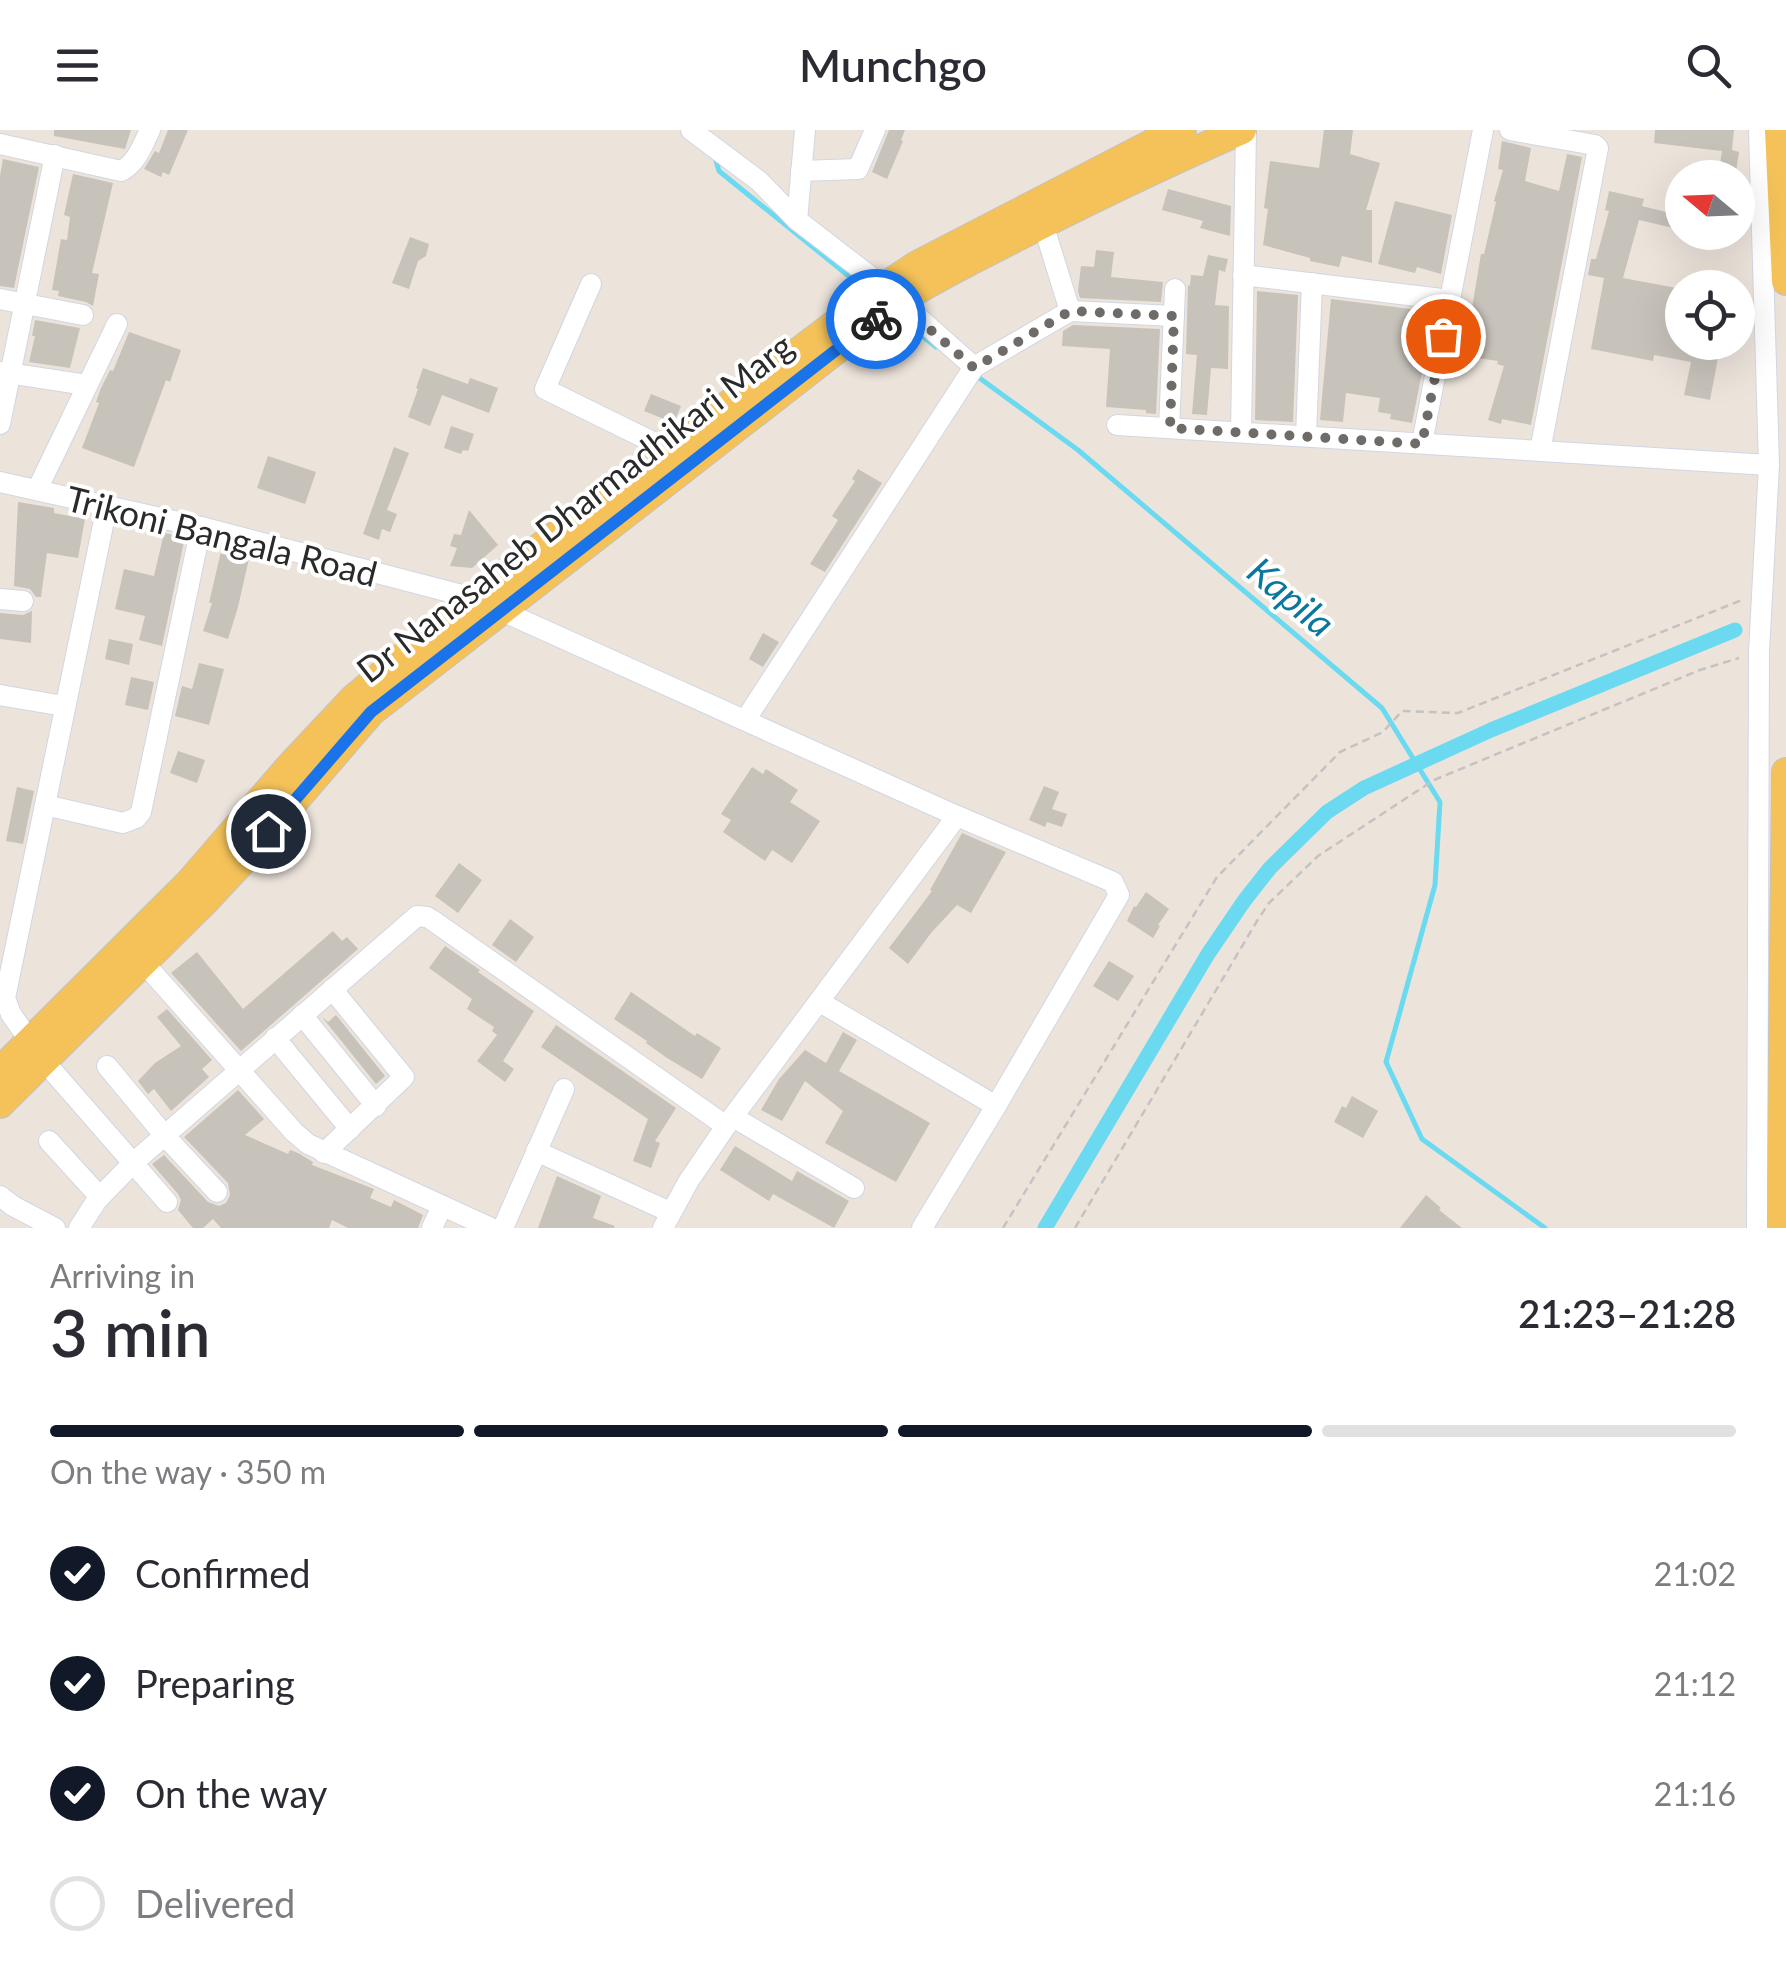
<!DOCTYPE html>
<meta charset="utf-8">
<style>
body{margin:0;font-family:Lato,sans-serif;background:#f2f2f3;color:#2b2b33;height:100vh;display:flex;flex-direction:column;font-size:38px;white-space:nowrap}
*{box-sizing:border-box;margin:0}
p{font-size:32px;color:#7c7c81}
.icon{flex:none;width:55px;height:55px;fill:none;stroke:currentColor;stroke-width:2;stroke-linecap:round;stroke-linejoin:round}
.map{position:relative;height:1098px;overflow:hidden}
.side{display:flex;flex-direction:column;background:#fff;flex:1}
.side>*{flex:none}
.needle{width:65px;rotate:289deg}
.buttons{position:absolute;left:1665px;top:30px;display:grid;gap:20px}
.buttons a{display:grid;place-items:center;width:90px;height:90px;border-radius:50%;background:#fff;box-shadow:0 10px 40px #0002;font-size:50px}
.pin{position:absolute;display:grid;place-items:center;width:85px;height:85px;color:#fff;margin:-42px;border:5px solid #fff;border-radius:50%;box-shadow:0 2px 10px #0007}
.courier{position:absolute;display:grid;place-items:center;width:100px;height:100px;margin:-50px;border:8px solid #1a73e8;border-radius:50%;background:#fff;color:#222;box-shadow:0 2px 12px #0007}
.overview em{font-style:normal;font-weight:600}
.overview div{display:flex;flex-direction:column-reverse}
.overview{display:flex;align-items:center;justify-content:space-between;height:170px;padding:0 50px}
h1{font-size:65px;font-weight:600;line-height:75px}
.bar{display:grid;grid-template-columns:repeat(4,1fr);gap:15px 10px;align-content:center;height:120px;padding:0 50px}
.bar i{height:12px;border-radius:8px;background:#e1e1e2}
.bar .active{background:#111827}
.bar p{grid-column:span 4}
ol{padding:0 50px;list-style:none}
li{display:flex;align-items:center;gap:30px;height:110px}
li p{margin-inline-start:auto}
li .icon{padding:10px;border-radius:50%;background:#111827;color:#fff;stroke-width:4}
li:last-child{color:#7c7c81}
li i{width:55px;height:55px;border:5px solid #e1e1e2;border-radius:50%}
header{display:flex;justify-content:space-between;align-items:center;height:130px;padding:0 50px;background:#fff;font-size:45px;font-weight:600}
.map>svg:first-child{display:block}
</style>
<header><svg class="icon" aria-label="menu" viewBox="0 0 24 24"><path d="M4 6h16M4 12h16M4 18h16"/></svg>Munchgo<svg class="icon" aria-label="search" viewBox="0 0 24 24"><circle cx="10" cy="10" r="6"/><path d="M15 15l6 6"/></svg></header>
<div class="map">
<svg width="1786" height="1098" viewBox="0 0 1786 1098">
<rect width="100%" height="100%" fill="#ece4db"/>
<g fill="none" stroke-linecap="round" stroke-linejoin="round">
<g stroke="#6bdaf1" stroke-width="5">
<polyline points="715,27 719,41 866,160"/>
<polyline points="898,186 936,217"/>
<polyline points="974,244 1078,320 1382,578 1440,672 1435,755 1386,932 1422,1009 1545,1098"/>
</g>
<polyline stroke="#6bdaf1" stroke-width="15" points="1045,1098 1208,824 1244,771 1270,738 1327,682 1364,658 1491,600 1735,500"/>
</g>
<g fill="#c7c2ba">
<polygon points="54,0 131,0 125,19 54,6"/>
<polygon points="168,0 188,0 169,45 163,42 161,47 144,39 155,21 159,23"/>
<polygon points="889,0 905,0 901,10 903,11 887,49 872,42"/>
<polygon points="1324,0 1353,0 1350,24 1380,33 1366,80 1372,80 1372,133 1342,126 1339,137 1310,131 1310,128 1263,115 1268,79 1264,78 1270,31 1319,38"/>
<polygon points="1655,0 1734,0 1732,20 1739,22 1735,48 1718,48 1722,21 1654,13"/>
<polygon points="1502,11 1531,18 1525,51 1559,61 1567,24 1582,27 1531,295 1502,289 1501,294 1488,290 1504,236 1497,234 1498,231 1464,226 1481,124 1484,124 1496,72 1494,71 1503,40 1498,39"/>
<polygon points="3,29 39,37 14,158 0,156 0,46"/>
<polygon points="73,44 113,53 92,143 99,144 93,176 86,172 58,166 59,161 52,160 61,109 67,110 70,87 64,85"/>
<polygon points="1168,59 1231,76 1230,106 1200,98 1203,91 1162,80"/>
<polygon points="1609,61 1644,69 1642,76 1682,86 1682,100 1639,90 1623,148 1682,159 1682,212 1721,212 1710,270 1684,265 1691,232 1654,225 1653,231 1591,219 1604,148 1588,145 1591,129 1596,129 1609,81 1605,80"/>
<polygon points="1395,71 1452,85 1441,144 1417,137 1415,143 1378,134"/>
<polygon points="410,107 429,114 426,126 418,131 409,159 392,153"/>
<polygon points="1096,120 1114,122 1111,147 1163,152 1161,172 1080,168 1078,161 1081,136 1094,137"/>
<polygon points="1208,125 1228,129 1225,142 1219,140 1215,175 1229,176 1228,239 1211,238 1207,285 1192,284 1197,225 1186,224 1188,155 1190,156 1191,145 1203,146"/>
<polygon points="1257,161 1298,165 1293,292 1255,290"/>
<polygon points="1331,169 1434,182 1412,293 1390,289 1391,284 1378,282 1380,268 1346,263 1343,292 1320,290"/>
<polygon points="35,190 80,198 70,238 29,232 35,206 32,206"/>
<polygon points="1073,195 1160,199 1156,284 1146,283 1146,280 1106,277 1110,219 1062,216 1063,201"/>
<polygon points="129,202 181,220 170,252 166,250 134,337 82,318 99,273 96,272 101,258 110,240 113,241"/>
<polygon points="423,238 468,254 470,248 498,258 489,283 442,265 430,296 408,287 418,259 416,258"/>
<polygon points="651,264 681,276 674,293 644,281"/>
<polygon points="451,296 474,304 468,321 463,320 461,324 444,318"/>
<polygon points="394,317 409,323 387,380 397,384 390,402 382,399 379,410 363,404"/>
<polygon points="268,326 316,342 305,374 257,358"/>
<polygon points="858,339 882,353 825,442 810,434 838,390 832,386 855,351 852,349"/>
<polygon points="18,372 54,378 54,383 85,389 78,428 47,423 41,467 36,467 30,459 14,456"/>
<polygon points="469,380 498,415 472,438 450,436 457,418 450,416 454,404 461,405"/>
<polygon points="164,403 185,407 162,516 139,510 145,486 115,479 124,439 154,446"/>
<polygon points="222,417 250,424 238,477 228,509 203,501 212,473 209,473"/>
<polygon points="32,481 31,513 0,509 0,483 23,485"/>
<polygon points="763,503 779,512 763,537 749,529"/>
<polygon points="109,509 133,514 129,535 105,529"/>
<polygon points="199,533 224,539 209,595 175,586 182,556 192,559"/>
<polygon points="131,547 154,552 148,580 125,575"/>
<polygon points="178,621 205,630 197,653 170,643"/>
<polygon points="752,637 763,644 766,639 798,660 790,672 820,691 792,733 772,720 765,731 723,702 731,690 721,684"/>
<polygon points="1044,656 1059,662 1052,679 1067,684 1062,697 1047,692 1045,697 1029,690"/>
<polygon points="17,657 34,661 23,714 6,711"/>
<polygon points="962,703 1006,722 971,783 957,775 931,803 908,834 889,818 932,761 930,760"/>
<polygon points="459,733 482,750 458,783 435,766"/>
<polygon points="1146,762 1169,779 1158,795 1160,796 1153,808 1127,791 1134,776 1136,777"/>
<polygon points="510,789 534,807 516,832 492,815"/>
<polygon points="333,801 342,811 347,807 358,819 241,921 171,843 197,822 243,879"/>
<polygon points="445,816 480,840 478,842 534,881 503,931 514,939 505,952 477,931 497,905 492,901 494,897 467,879 472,869 429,838"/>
<polygon points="1109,831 1134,846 1118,871 1093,856"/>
<polygon points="631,862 695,906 697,903 721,918 702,949 667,928 646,913 647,911 614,889"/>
<polygon points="167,879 212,930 202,939 209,947 171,981 154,959 148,964 138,951 155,933 181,916 157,887"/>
<polygon points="336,885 385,946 376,954 322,887 328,892"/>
<polygon points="556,895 676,978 655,1011 660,1013 651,1038 633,1031 648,989 541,917"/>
<polygon points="843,902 857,910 839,941 930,993 896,1052 825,1013 843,981 805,951 782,991 761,980 779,949 805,920 826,933"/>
<polygon points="238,960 264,989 245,1005 288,1024 290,1020 298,1023 313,1032 312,1035 374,1059 370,1068 391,1077 394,1070 423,1085 418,1098 348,1098 332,1090 329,1098 221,1098 213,1089 203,1098 193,1098 178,1080 181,1070 178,1064 152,1034 164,1025 208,1072 219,1076 226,1073 230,1065 228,1053 184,1007"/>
<polygon points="1352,966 1378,981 1363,1008 1334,992 1342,976 1346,978"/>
<polygon points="735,1016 792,1051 797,1041 849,1071 834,1098 773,1064 769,1071 720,1040"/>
<polygon points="557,1046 601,1066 593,1088 615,1096 614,1098 538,1098"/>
<polygon points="1426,1065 1441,1078 1439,1080 1462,1098 1400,1098"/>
</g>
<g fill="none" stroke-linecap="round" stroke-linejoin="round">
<defs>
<g id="minor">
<polyline points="691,0 759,51 797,90 884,157 974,237"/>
<polyline points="1510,0 1595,15 1598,18 1540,321"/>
<path d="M0 14 121 41C137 33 142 16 150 0"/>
<polyline points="801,41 858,39 875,0"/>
<polyline points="797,90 805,0"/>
<polyline points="1043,94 1070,181"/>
<polyline points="1243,145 1450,170"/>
<polyline points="591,154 545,259 669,320 677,329"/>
<polyline points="0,169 83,185"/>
<polyline points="0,242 87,255"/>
<polyline points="0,294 55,25"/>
<polyline points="1117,295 1769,335"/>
<polyline points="1169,298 1175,159"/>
<polyline points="1241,302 1246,0"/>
<polyline points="1306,306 1312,153"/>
<polyline points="1422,313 1483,0"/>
<polyline points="0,352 201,397 473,468 957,686 726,996 688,1052 663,1098"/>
<polyline points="37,360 117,194"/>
<polyline points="107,376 5,868 11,884 44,931 167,1072"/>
<polyline points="0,469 23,471"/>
<polyline points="0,565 64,576"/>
<polyline points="746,589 974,237 1070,181 1174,186"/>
<polyline points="45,675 123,693 136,688 141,682 201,397"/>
<polyline points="144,833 294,1002 308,1014 491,1098"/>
<polyline points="820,872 996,976"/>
<polyline points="302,885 376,976"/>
<polyline points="275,908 350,999"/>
<polyline points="107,936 165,1006 217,1062"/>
<polyline points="733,987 854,1058"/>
<polyline points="49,1011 100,1067"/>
<polyline points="536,1021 670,1082"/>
<polyline points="324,1023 404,947 332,859"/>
<polyline points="0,1066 13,1076 55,1098"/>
<polyline points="79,1098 97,1070 133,1033 417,786 427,787 432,790 726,996"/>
<polyline points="432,1098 442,1076"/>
<polyline points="503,1098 564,959"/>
<polyline points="922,1098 996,976 1119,765 1113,752 957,686"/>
<polyline points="1757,1098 1759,522 1769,335 1759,0"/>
</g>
<g id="major">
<polyline points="1779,0 1786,151"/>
<polyline points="0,941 189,753 291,635 353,569 473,468 884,157 917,135 1151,14 1182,0"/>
<path d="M0 974 207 769 248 725 371 582 899 171C940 145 984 124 1027 102 1098 66 1169 32 1242 0"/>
<polyline points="1781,1098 1786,642"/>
</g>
</defs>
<use href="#minor" stroke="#d1d6e3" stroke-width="22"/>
<use href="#major" stroke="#c3c3c3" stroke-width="30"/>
<g stroke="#c3c3c3" stroke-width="2.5" stroke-dasharray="8 5" stroke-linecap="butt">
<polyline points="1003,1098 1217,747 1340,622 1383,602 1402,581 1458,583 1742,470"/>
<polyline points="1075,1098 1257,791 1269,773 1318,726 1434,650 1700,540 1739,528"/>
</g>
<use href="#minor" stroke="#fff" stroke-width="20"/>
<use href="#major" stroke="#f4c259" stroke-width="28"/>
</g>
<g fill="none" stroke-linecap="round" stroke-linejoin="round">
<polyline stroke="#6e6b68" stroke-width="10" stroke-dasharray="0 18" points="876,189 899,172 974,238 1070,181 1174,186 1170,298 1422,314 1443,206"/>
<polyline stroke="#1a73e8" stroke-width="12" points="268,701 371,582 876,189"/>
</g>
<g text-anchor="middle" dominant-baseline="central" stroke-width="8" stroke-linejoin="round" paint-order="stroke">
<g font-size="35" fill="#2a2a2a" stroke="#fff">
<text transform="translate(574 377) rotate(-38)">Dr Nanasaheb Dharmadhikari Marg</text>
<text transform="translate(222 405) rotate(14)">Trikoni Bangala Road</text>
</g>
<g font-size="38" font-style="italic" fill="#0a789e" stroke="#fff">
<text transform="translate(1292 466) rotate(40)">Kapila</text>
</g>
</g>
</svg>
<div class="buttons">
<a><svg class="needle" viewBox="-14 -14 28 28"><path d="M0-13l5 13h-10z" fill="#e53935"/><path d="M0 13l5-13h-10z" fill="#7c7c81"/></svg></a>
<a><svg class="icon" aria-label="locate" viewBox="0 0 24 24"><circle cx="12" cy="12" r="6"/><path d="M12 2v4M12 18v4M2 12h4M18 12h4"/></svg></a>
</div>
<div class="pin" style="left:1443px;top:206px;background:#ea580c"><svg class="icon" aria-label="bag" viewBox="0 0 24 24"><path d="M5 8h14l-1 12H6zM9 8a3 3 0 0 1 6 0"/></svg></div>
<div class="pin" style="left:268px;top:701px;background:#1f2937"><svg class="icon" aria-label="home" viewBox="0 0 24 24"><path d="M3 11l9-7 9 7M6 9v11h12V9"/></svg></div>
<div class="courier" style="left:876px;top:189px"><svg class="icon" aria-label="bike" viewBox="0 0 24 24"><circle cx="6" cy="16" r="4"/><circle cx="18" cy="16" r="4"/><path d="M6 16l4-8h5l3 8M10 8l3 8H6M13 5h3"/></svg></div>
</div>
<section class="side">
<div class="overview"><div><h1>3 min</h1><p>Arriving in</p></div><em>21:23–21:28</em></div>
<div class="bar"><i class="active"></i><i class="active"></i><i class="active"></i><i></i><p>On the way · 350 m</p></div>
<ol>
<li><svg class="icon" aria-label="check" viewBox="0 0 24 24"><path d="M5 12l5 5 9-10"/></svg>Confirmed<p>21:02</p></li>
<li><svg class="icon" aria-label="check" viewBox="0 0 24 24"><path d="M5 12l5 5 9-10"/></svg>Preparing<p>21:12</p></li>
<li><svg class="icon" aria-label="check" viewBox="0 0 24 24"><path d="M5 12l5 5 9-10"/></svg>On the way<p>21:16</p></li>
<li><i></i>Delivered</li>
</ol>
</section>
